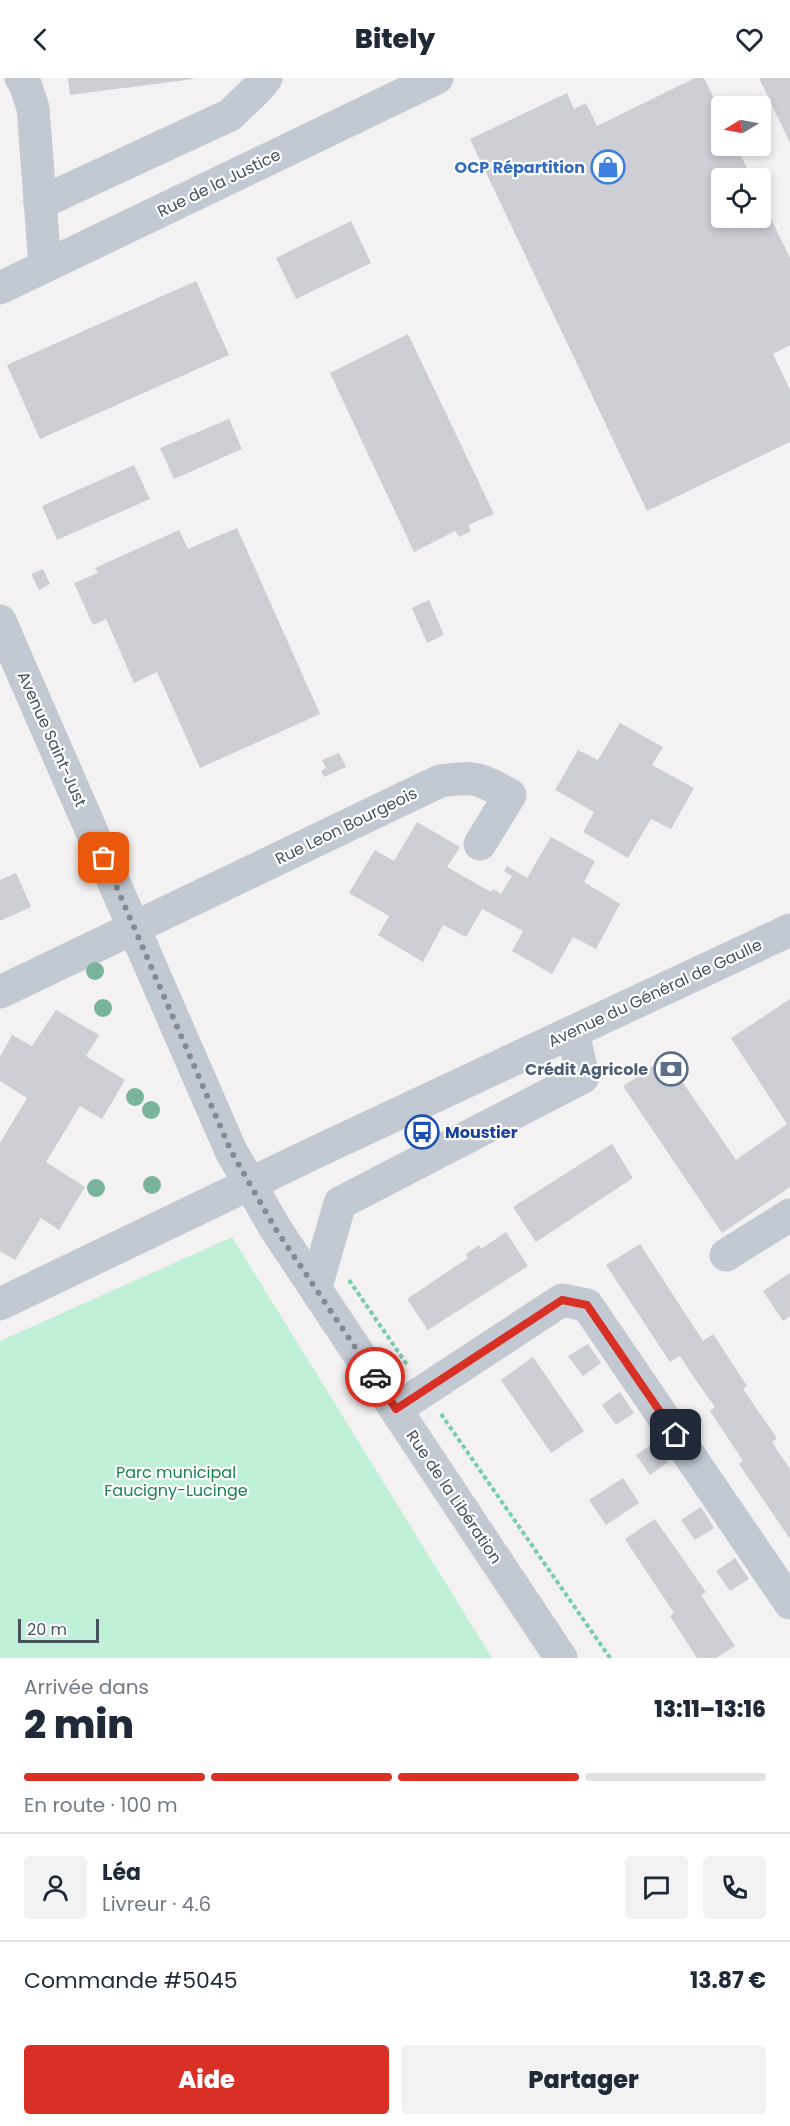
<!DOCTYPE html>
<html lang="fr">
<meta charset="utf-8">
<style>
body{margin:0;font-family:Poppins,sans-serif;background:#f2f2f3;color:#1f2937;height:100vh;display:flex;flex-direction:column;font-size:22px;white-space:nowrap}
*{box-sizing:border-box;margin:0}
p{font-size:20px;color:#747a83}
.icon{flex:none;width:33px;height:33px;fill:none;stroke:currentColor;stroke-width:2;stroke-linecap:round;stroke-linejoin:round}
.map{position:relative;height:1580px;overflow:hidden}
.side{display:flex;flex-direction:column;background:#fff;flex:1}
.side>*{flex:none}
.needle{width:39px;rotate:260deg}
.fabs{position:absolute;left:711px;top:18px;display:grid;gap:12px}
.fabs a{display:grid;place-items:center;width:60px;height:60px;border-radius:6px;background:#fff;box-shadow:0 3px 9px #0003;font-size:30px}
.scale{position:absolute;left:18px;bottom:15px;width:81px;box-sizing:border-box;padding-left:6px;border:3px solid #48525f;border-top:0;font-size:16px;line-height:21px;white-space:nowrap;color:#48525f;-webkit-text-stroke:4px #fff;paint-order:stroke}
.pin{position:absolute;display:grid;place-items:center;width:51px;height:51px;color:#fff;margin:-26px;border-radius:12px;box-shadow:0 3px 9px #0006}
.courier{position:absolute;display:grid;place-items:center;width:60px;height:60px;margin:-30px;border:4px solid #d93025;border-radius:50%;background:#fff;color:#222;box-shadow:0 2px 8px #0007}
.summary em{font-style:normal;font-weight:800}
.summary div{display:flex;flex-direction:column-reverse}
.summary{display:flex;align-items:center;justify-content:space-between;height:102px;padding:0 24px}
h1{font-size:39px;font-weight:800;line-height:45px}
.bar{display:grid;grid-template-columns:repeat(4,1fr);gap:9px 6px;align-content:center;height:72px;padding:0 24px}
.bar i{height:8px;border-radius:4px;background:#e0e1e3}
.bar .current{background:#d93025}
.bar p{grid-column:span 4}
.line{display:flex;align-items:center;gap:15px;padding:0 24px;border-top:2px solid #e0e1e3}
.line div{flex:1}
.round{display:grid;place-items:center;flex:none;width:63px;height:63px;border-radius:6px;background:#f2f2f3}
.button{display:flex;gap:12px;margin-top:auto;padding:12px 24px}
.button a{flex:1;height:69px;border-radius:6px;background:#d93025;color:#fff;font-size:24px;font-weight:800;line-height:69px;text-align:center}
.button a+a{background:#f2f2f3;color:#1f2937}
header{display:flex;justify-content:space-between;align-items:center;height:78px;padding:0 24px;background:#fff;font-size:27px;font-weight:800}
.map>svg:first-child{display:block}
</style>
<header><svg class="icon" aria-label="back" viewBox="0 0 24 24"><path d="M15 5l-7 7 7 7"/></svg>Bitely<svg class="icon" aria-label="heart" viewBox="0 0 24 24"><path d="M12 20l-8-8c-3-5 5-10 8-4 3-6 11-1 8 4z"/></svg></header>
<div class="map">
<svg width="790" height="1580" viewBox="0 0 790 1580">
<rect width="100%" height="100%" fill="#f3f1f1"/>
<polygon fill="#c0f0d7" points="232,1159 492,1580 0,1580 0,1263"/>
<g fill="#cdcfd5">
<polygon points="68,0 193,0 193,1 70,17"/>
<polygon points="695,0 704,0 722,36 722,68 736,68 752,100 722,100 722,140 760,140 760,118 790,180 790,267 773,276 790,312 790,364 647,433 470,61 567,15 574,31 586,25 597,48"/>
<polygon points="759,0 790,0 790,65"/>
<polygon points="351,143 371,185 296,221 276,180"/>
<polygon points="196,203 229,277 40,361 7,287"/>
<polygon points="408,256 494,436 468,447 471,453 459,459 455,453 414,474 330,295"/>
<polygon points="229,341 242,371 174,401 160,370"/>
<polygon points="134,387 150,421 57,462 42,428"/>
<polygon points="237,450 320,636 200,690 157,594 134,605 106,541 93,547 74,505 98,495 95,490 179,452 188,471"/>
<polygon points="43,491 50,506 39,512 31,496"/>
<polygon points="429,522 444,557 427,565 412,530"/>
<polygon points="620,645 663,669 652,687 694,710 671,751 651,741 628,780 583,754 594,734 555,712 578,672 598,682"/>
<polygon points="339,675 346,689 324,699 321,693 326,690 322,682"/>
<polygon points="417,744 460,769 447,789 491,814 493,811 501,816 512,798 504,793 507,788 527,800 551,759 595,783 584,804 620,826 596,871 573,859 552,896 512,873 523,853 482,831 466,859 443,847 423,884 378,857 389,838 349,815 375,772 394,783"/>
<polygon points="16,795 31,829 0,843 0,802"/>
<polygon points="790,921 790,1109 722,1155 623,1008 666,980 736,1082 787,1046 731,960"/>
<polygon points="56,932 99,957 86,978 125,1002 102,1041 80,1028 46,1084 85,1109 59,1152 41,1140 15,1182 0,1173 0,1065 27,1020 0,1003 0,979 12,957 32,968"/>
<polygon points="612,1066 633,1100 536,1164 513,1129"/>
<polygon points="506,1154 528,1188 428,1252 407,1221 468,1180 466,1176 479,1167 481,1171"/>
<polygon points="640,1166 703,1263 713,1256 747,1308 743,1311 777,1360 772,1364 790,1391 790,1461 739,1386 743,1383 710,1333 715,1329 697,1304 680,1278 670,1284 606,1187"/>
<polygon points="790,1195 790,1238 783,1243 763,1213"/>
<polygon points="588,1266 601,1285 583,1298 568,1278"/>
<polygon points="533,1279 584,1353 551,1375 501,1302"/>
<polygon points="620,1314 634,1335 616,1347 602,1327"/>
<polygon points="655,1364 668,1384 650,1397 636,1377"/>
<polygon points="623,1400 639,1425 606,1447 589,1422"/>
<polygon points="701,1429 714,1450 695,1462 681,1442"/>
<polygon points="655,1441 706,1514 701,1517 735,1568 716,1580 697,1580 670,1538 674,1535 625,1461"/>
<polygon points="735,1480 749,1501 730,1513 716,1493"/>
</g>
<g fill="none" stroke-linecap="round" stroke-linejoin="round">
<g stroke="#77cead" stroke-width="4" stroke-dasharray="4.5 3" stroke-linecap="butt">
<polyline points="349,1202 408,1288"/>
<polyline points="441,1336 610,1580"/>
</g>
<g stroke="#c2c9d2" stroke-width="33">
<polyline points="21,0 24,3 33,30 45,188"/>
<polyline points="40,125 230,37 260,8 266,0"/>
<polyline points="0,210 437,0"/>
<polyline points="0,543 231,1073 275,1150 561,1580"/>
<path d="M0 914 440 703C475 698 479 700 510 717L480 766"/>
<polyline points="726,1177 790,1137"/>
<polyline points="316,1209 340,1125 583,999 573,954"/>
<polyline points="0,1226 316,1074 790,852"/>
<polyline points="396,1331 562,1222 587,1227 790,1525"/>
</g>
</g>
<g fill="#7ab49c">
<circle cx="95" cy="893" r="9"/>
<circle cx="103" cy="930" r="9"/>
<circle cx="135" cy="1019" r="9"/>
<circle cx="151" cy="1032" r="9"/>
<circle cx="152" cy="1107" r="9"/>
<circle cx="96" cy="1110" r="9"/>
</g>
<g fill="none" stroke-linecap="round" stroke-linejoin="round">
<polyline stroke="#848a92" stroke-width="6" stroke-dasharray="0 10.8" points="104,780 231,1073 275,1150 375,1299"/>
<polyline stroke="#d93025" stroke-width="8" points="375,1299 396,1331 562,1222 587,1227 676,1357"/>
</g>
<defs>
<symbol id="shop-ring" viewBox="-11 -11 22 22"><circle r="9.5" fill="#fff" stroke="#3f7fe0" stroke-width="1.5"/><path d="M-5-2.5h2.3a2.7 3.5 0 0 1 5.4 0H5L5.5 6h-11ZM-1.5-2.5h3a1.5 2.3 0 0 0-3 0Z" fill="#3f7fe0"/></symbol>
<symbol id="bank-ring" viewBox="-11 -11 22 22"><circle r="9.5" fill="#fff" stroke="#5c6f8a" stroke-width="1.5"/><path d="M-6-4H6V4H-6ZM0-2.3a2.3 2.3 0 1 0 0 4.6a2.3 2.3 0 1 0 0-4.6Z" fill="#5c6f8a"/></symbol>
<symbol id="bus-ring" viewBox="-11 -11 22 22"><circle r="9.5" fill="#fff" stroke="#1a4fb4" stroke-width="1.5"/><path d="M-5-6H5V4H4V6H2V4H-2V6H-4V4H-5ZM-3.5-4V0h7V-4ZM-3.5 1.2v1.5H-2V1.2ZM2 1.2v1.5H3.5V1.2Z" fill="#1a4fb4"/></symbol>
</defs>
<g fill-rule="evenodd">
<use href="#shop-ring" x="589" y="70" width="38" height="38"/>
<use href="#bank-ring" x="652" y="972" width="38" height="38"/>
<use href="#bus-ring" x="403" y="1035" width="38" height="38"/>
</g>
<g text-anchor="middle" dominant-baseline="central" stroke-width="4.5" stroke-linejoin="round" paint-order="stroke">
<g font-size="16" font-weight="bold" fill="#366cbe" stroke="#fff" text-anchor="end">
<text x="585" y="89">OCP Répartition</text>
</g>
<g font-size="16" fill="#48525f" stroke="#fff">
<text transform="translate(219 105) rotate(-26)">Rue de la Justice</text>
<text transform="translate(52 661) rotate(66)">Avenue Saint-Just</text>
<text transform="translate(346 748) rotate(-26)">Rue Leon Bourgeois</text>
<text transform="translate(655 915) rotate(-25)">Avenue du Général de Gaulle</text>
<text transform="translate(454 1419) rotate(56)">Rue de la Libération</text>
</g>
<g font-size="16" font-weight="bold" fill="#4e5e75" stroke="#fff" text-anchor="end">
<text x="648" y="991">Crédit Agricole</text>
</g>
<g font-size="16" font-weight="bold" fill="#164399" stroke="#fff" text-anchor="start">
<text x="445" y="1054">Moustier</text>
</g>
<g font-size="16" fill="#178257" stroke="#fff">
<text x="176" y="1394">Parc municipal<tspan x="176" dy="18">Faucigny-Lucinge</tspan></text>
</g>
</g>
</svg>
<div class="fabs">
<a><svg class="needle" viewBox="-14 -14 28 28"><path d="M0-13l5 13h-10z" fill="#e53935"/><path d="M0 13l5-13h-10z" fill="#747a83"/></svg></a>
<a><svg class="icon" aria-label="locate" viewBox="0 0 24 24"><circle cx="12" cy="12" r="6"/><path d="M12 2v4M12 18v4M2 12h4M18 12h4"/></svg></a>
</div>
<div class="scale">20 m</div>
<div class="pin" style="left:104px;top:780px;background:#ea580c"><svg class="icon" aria-label="bag" viewBox="0 0 24 24"><path d="M5 8h14l-1 12H6zM9 8a3 3 0 0 1 6 0"/></svg></div>
<div class="pin" style="left:676px;top:1357px;background:#1f2937"><svg class="icon" aria-label="home" viewBox="0 0 24 24"><path d="M3 11l9-7 9 7M6 9v11h12V9"/></svg></div>
<div class="courier" style="left:375px;top:1299px"><svg class="icon" aria-label="car" viewBox="0 0 24 24"><path d="M5 17H2v-5l4-1 3-4h7l3 4 3 1v5h-3M9 17h6M6 11h13"/><circle cx="7" cy="17" r="2"/><circle cx="17" cy="17" r="2"/></svg></div>
</div>
<section class="side">
<div class="summary"><div><h1>2 min</h1><p>Arrivée dans</p></div><em>13:11–13:16</em></div>
<div class="bar"><i class="current"></i><i class="current"></i><i class="current"></i><i></i><p>En route · 100 m</p></div>
<div class="line" style="height:108px"><a class="round"><svg class="icon" aria-label="person" viewBox="0 0 24 24"><circle cx="12" cy="8" r="4"/><path d="M4 21q1-7 8-7t8 7"/></svg></a><div><b>Léa</b><p>Livreur · 4.6</p></div><a class="round"><svg class="icon" aria-label="chat" viewBox="0 0 24 24"><path d="M4 5h16v11H9l-5 4z"/></svg></a><a class="round"><svg class="icon" aria-label="phone" viewBox="0 0 24 24"><path d="M5 4h4l2 5-3 2q2 4 5 5l2-3 5 2v4C11 20 4 13 5 4z"/></svg></a></div>
<div class="line" style="height:78px"><div>Commande #5045</div><b>13.87 €</b></div>
<div class="button"><a>Aide</a><a>Partager</a></div>
</section>
